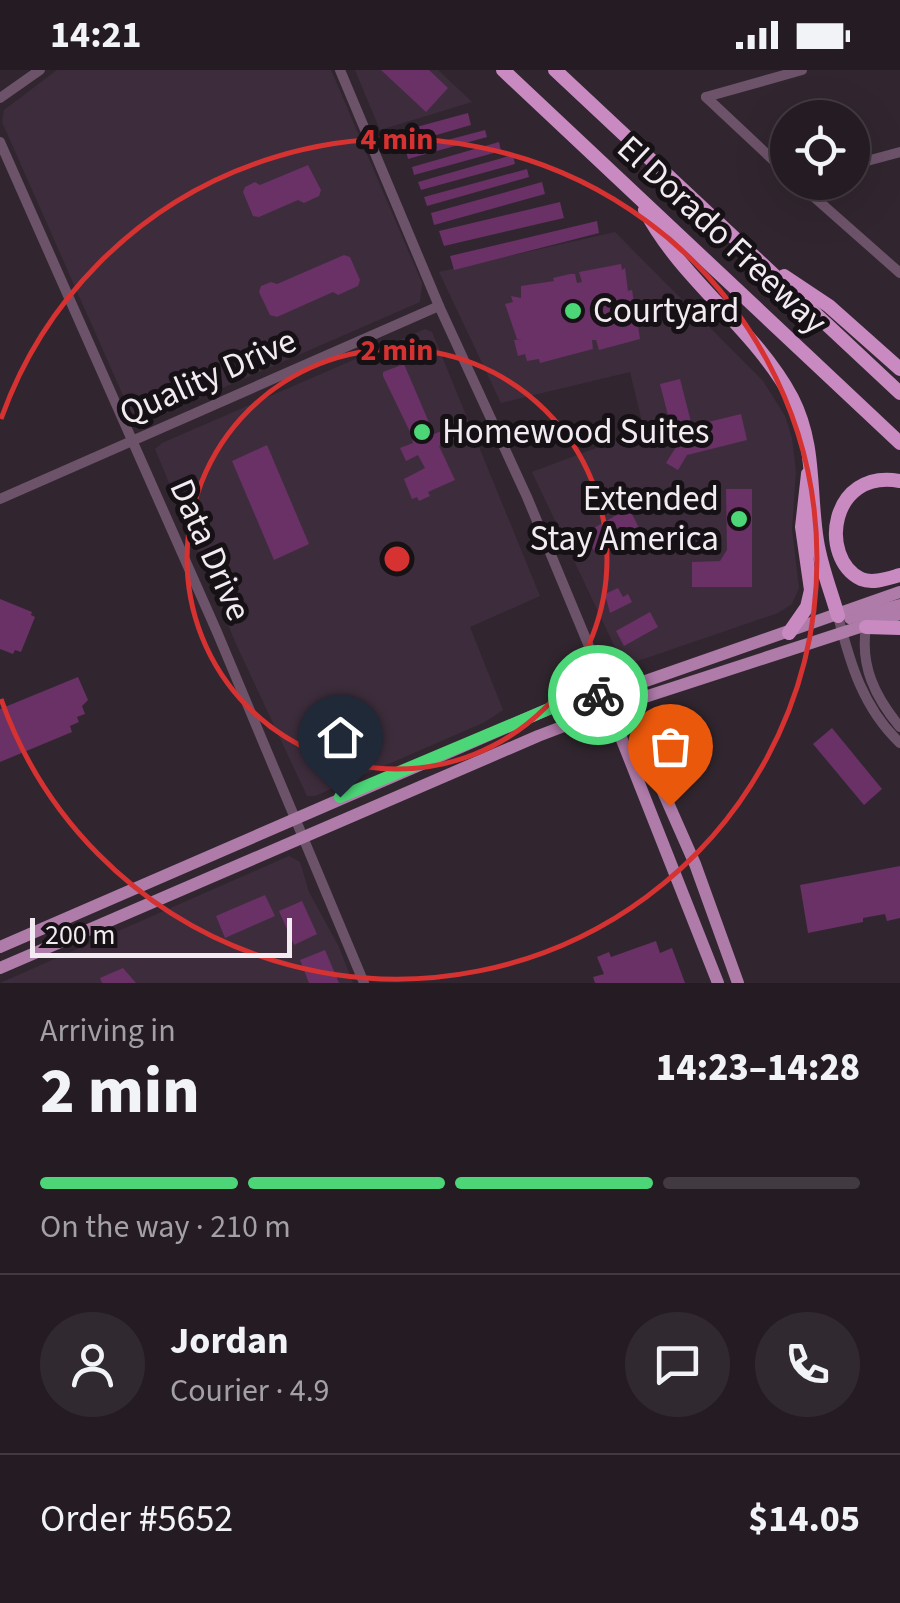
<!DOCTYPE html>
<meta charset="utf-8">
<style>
body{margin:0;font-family:"Source Sans 3",sans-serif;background:#312930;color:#f1f3f6;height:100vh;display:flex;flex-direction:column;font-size:38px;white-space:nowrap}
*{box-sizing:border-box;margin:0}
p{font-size:32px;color:#a3a1a6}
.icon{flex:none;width:55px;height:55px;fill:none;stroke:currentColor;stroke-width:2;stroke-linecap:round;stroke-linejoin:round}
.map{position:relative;height:913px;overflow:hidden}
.details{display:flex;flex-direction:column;background:#251c23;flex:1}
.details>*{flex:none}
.buttons{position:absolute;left:770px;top:30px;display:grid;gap:20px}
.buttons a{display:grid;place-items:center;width:100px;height:100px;border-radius:50%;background:#251c23;box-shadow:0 10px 40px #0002,0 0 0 2px #423a41;font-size:50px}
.scale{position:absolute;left:30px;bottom:25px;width:262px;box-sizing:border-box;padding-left:10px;border:5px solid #f2ebf1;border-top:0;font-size:28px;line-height:35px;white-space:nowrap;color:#f2ebf1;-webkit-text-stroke:8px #161115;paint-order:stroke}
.pin{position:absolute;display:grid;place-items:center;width:85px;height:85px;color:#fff;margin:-102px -42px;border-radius:50% 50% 50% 0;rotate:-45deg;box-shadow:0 0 10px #0007}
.pin .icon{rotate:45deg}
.courier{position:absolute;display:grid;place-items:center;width:100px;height:100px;margin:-50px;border:8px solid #4cd677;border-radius:50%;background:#fff;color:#222;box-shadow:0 2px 12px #0007}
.head em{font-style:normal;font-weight:800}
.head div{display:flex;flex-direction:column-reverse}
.head{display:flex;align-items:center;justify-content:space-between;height:170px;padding:0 40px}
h1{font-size:65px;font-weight:800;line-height:75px}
.bar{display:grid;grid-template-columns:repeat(4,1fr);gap:15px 10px;align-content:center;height:120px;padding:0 40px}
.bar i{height:12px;border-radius:8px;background:#423a41}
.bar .selected{background:#4cd677}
.bar p{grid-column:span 4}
.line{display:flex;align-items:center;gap:25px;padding:0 40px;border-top:2px solid #423a41}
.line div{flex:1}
.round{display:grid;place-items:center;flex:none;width:105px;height:105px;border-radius:52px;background:#312930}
.status{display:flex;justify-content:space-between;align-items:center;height:70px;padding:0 50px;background:#251c23;direction:ltr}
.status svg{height:28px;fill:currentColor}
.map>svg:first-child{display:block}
</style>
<div class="status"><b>14:21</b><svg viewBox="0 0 49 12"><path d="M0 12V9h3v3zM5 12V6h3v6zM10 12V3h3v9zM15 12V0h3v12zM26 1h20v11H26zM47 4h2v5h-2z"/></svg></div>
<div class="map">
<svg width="900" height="913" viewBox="0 0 900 913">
<rect width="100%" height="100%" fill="#31262f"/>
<g fill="#3d2d3c">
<polygon points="57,0 331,0 422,213 420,232 142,353 133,348 2,52 4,40"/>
<polygon points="355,0 438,0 472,32 380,60"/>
<polygon points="615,162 763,311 785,346 792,368 796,401 792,459 799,518 792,534 778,543 629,594 622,592 532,402 644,360 630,302 501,333 439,202"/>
<polygon points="425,259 432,262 540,526 470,557 503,640 485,652 315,726 307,726 236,574 155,379 162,373"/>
<polygon points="289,786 300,792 309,822 339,877 353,913 0,913"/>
</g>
<g fill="#693165">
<polygon points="381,0 429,0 448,18 426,42"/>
<polygon points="468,43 471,55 402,75 398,62"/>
<polygon points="485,60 487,67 408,89 406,81"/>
<polygon points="499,72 501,81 414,105 412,97"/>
<polygon points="513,85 515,94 421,120 418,112"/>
<polygon points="308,95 321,120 319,126 304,133 298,130 259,147 253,146 243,122 245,117 255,112 260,115"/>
<polygon points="527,99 529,107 427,136 424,127"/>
<polygon points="542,112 545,124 434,155 431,143"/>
<polygon points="560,132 564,148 444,176 439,161"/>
<polygon points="597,151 599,163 454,200 450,186"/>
<polygon points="344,185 350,187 360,210 358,216 338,225 333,222 277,247 270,245 259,222 261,216 271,212 277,214"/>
<polygon points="621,194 622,200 625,198 628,221 632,220 640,269 599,280 596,270 592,270 593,279 540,293 539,289 527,291 525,284 518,286 514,270 522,269 517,269 505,234 513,232 511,226 521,228 521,216 554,211 553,208 570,204 575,204 577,213 582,212 579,202"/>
<polygon points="404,294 434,364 454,356 459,367 439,376 455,410 428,422 430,426 419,431 417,427 412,429 404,409 425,398 418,385 406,391 400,378 413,373 411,364 383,306 383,302"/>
<polygon points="680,309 692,356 741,344 747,370 687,385 678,400 666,393 676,377 660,314"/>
<polygon points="267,375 309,474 274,490 232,391"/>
<polygon points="726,419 752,419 752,517 692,517 692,492 720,491 727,480"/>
<polygon points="629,438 639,458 594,481 585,463"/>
<polygon points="618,518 623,527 628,524 632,532 610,543 605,524"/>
<polygon points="0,529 32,542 31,545 35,547 21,582 15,580 13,584 0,579"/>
<polygon points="650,542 658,557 624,576 616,561"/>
<polygon points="78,607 88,630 82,636 85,644 77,647 79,652 70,656 72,662 0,692 0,639"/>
<polygon points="832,658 882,719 864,735 813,674"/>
<polygon points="900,796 900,848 887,851 885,844 863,848 863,852 808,863 800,815"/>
<polygon points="265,825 275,846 225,868 216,846"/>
<polygon points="302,831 317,864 294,875 279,841"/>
<polygon points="656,871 660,883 672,878 685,913 595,913 593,907 604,904 597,887 609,882 611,887"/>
<polygon points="325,880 339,913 309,913 300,890"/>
<polygon points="123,898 136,913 102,913 100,908"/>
</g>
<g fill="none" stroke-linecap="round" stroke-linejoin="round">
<g stroke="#6d536a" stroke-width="10">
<polyline points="340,0 439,236 527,427 608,622"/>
<polyline points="706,27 788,104"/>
<polyline points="706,27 802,0"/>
<polyline points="0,28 40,0"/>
<polyline points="0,72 217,562 364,913"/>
<polyline points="852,95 900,82"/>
<polyline points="797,112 900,203"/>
<polyline points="0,429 439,236"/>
<path d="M838 546C850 593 863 638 900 673"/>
<path d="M866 557C860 596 875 627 900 657"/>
</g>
<g stroke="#af7ba9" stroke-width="12">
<polyline points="850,548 900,535"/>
<polyline points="611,629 622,670 718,913"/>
<polyline points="616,638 634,656 695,794 738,913"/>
<polyline points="0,877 551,638 640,613 900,522"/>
<polyline points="0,898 538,666 614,637 900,544"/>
</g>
<g stroke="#c98ac2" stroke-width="14">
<polyline points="503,0 900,373"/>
<polyline points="555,0 900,323"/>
<path d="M645 140C682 211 754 257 792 328 816 375 809 422 817 471 821 497 831 521 838 546"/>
<polyline points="784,206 829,236 900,299"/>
<path d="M900 411C830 398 818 488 861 509 873 514 889 508 900 505"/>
<polyline points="866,557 900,558"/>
<polyline points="789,563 807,537 811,520 802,457 808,404"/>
</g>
</g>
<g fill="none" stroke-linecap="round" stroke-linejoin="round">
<polyline stroke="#aea6ad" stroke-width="10" stroke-dasharray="0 18" points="598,625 608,622 614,637 634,656 670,736"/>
<polyline stroke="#4cd677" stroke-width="12" points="340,727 551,638 598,625"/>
</g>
<g fill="none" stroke="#d73232" stroke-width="5">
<circle cx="397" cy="489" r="210"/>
<path d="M1 349A420 420 0 1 1 1 629"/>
</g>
<g fill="#4cd677" stroke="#161115" stroke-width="4">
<circle cx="573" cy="241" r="10"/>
<circle cx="422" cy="362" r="10"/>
<circle cx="739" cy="449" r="10"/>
</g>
<g text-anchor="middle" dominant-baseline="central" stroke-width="10" stroke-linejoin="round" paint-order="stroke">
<g font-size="35" fill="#f2ebf1" stroke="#161115">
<text transform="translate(722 165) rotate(43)">El Dorado Freeway</text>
<text transform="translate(208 307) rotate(-24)">Quality Drive</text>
<text transform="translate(210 480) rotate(66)">Data Drive</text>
</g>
<g font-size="35" fill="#f2ebf1" stroke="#161115" text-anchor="start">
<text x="593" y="241">Courtyard</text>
<text x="442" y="362">Homewood Suites</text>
<text x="719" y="429" text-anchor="end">Extended<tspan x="719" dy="40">Stay America</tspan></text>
</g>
</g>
<circle cx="397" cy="489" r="15" fill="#d73232" stroke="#161115" stroke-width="5"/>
<g font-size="30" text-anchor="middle" font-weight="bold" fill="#d73232" stroke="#161115" stroke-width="10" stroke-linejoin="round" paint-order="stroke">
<text x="397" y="79">4 min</text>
<text x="397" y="290">2 min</text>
</g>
</svg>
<div class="buttons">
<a><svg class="icon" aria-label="locate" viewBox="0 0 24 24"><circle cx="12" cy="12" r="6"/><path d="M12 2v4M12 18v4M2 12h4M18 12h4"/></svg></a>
</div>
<div class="scale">200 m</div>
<div class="pin" style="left:670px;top:736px;background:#ea580c"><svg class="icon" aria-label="bag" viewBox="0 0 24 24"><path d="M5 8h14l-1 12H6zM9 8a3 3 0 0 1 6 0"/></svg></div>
<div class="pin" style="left:340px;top:727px;background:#1f2937"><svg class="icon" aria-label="home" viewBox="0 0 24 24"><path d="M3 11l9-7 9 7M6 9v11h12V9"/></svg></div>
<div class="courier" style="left:598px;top:625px"><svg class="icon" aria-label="bike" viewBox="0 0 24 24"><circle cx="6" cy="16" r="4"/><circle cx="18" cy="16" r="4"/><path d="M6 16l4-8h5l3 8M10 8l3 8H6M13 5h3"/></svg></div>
</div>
<section class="details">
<div class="head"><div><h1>2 min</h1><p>Arriving in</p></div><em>14:23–14:28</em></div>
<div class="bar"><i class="selected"></i><i class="selected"></i><i class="selected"></i><i></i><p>On the way · 210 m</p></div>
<div class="line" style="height:180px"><a class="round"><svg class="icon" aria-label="person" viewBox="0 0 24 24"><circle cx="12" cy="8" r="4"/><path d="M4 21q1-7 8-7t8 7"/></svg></a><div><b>Jordan</b><p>Courier · 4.9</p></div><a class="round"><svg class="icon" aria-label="chat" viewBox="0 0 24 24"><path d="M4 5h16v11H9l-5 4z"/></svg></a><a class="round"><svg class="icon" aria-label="phone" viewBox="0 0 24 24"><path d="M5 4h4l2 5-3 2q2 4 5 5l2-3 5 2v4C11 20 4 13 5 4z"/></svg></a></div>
<div class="line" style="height:130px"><div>Order #5652</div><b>$14.05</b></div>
</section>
